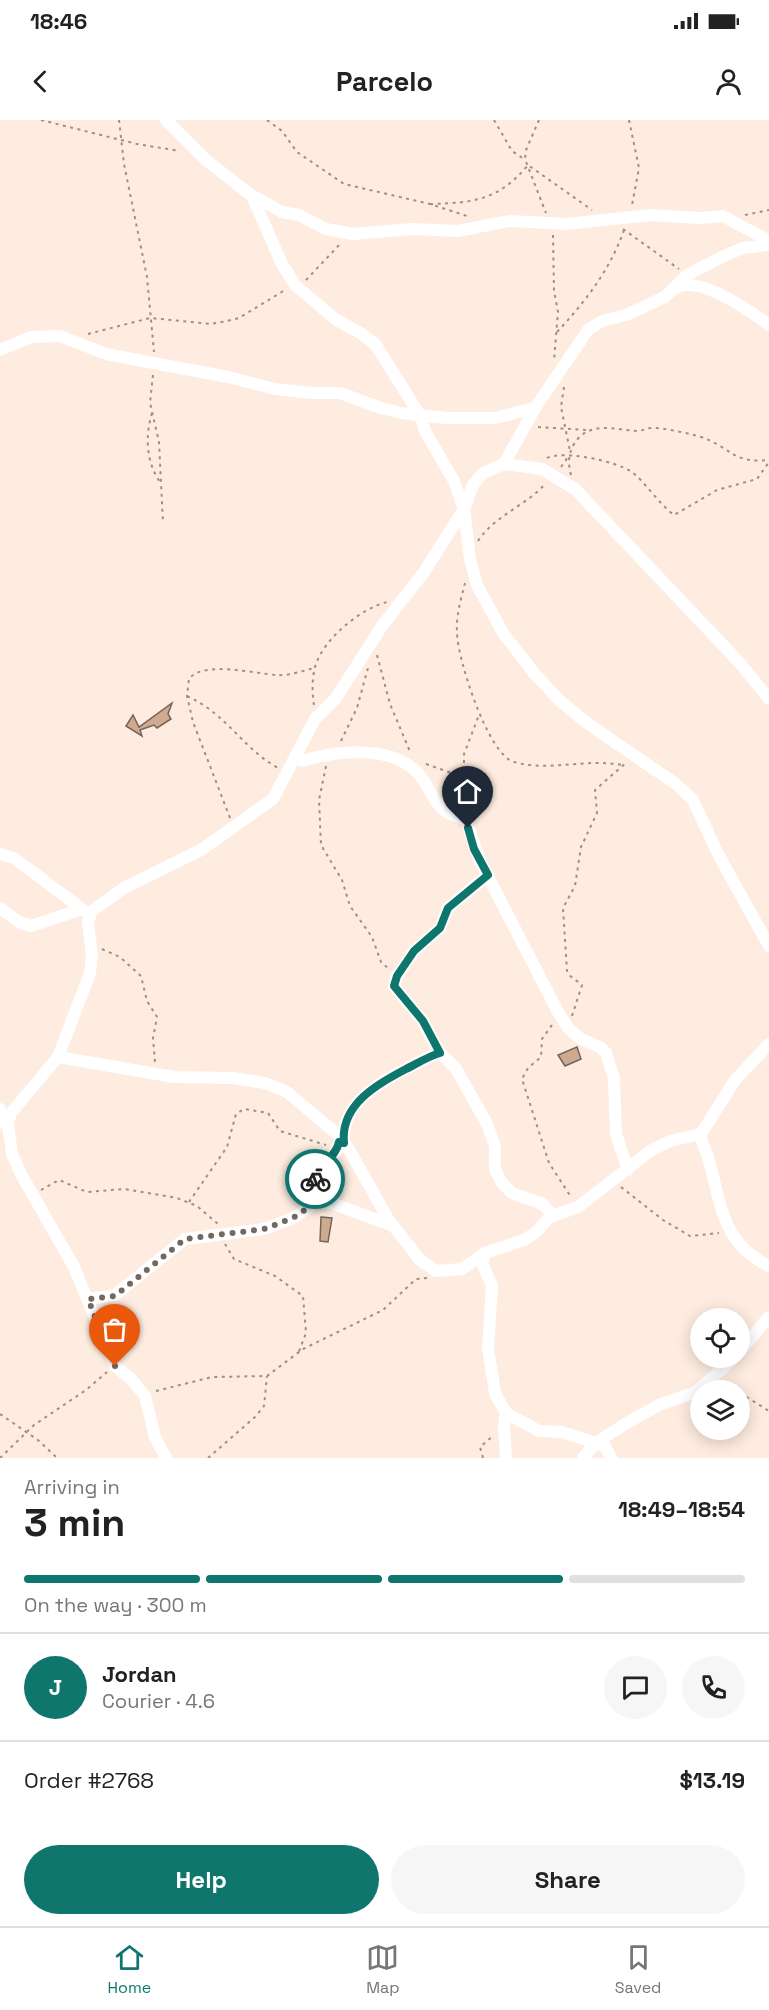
<!DOCTYPE html>
<meta charset="utf-8">
<style>
body{margin:0;font-family:"Space Grotesk",sans-serif;background:#f6f6f6;color:#222;height:100vh;display:flex;flex-direction:column;font-size:22px;white-space:nowrap}
*{box-sizing:border-box;margin:0}
p{font-size:20px;color:#767676}
.icon{flex:none;width:33px;height:33px;fill:none;stroke:currentColor;stroke-width:2;stroke-linecap:round;stroke-linejoin:round}
.map{position:relative;height:1338px;overflow:hidden}
.side{display:flex;flex-direction:column;background:#fff;flex:1}
.side>*{flex:none}
.fabs{position:absolute;left:690px;top:1188px;display:grid;gap:12px}
.fabs a{display:grid;place-items:center;width:60px;height:60px;border-radius:50%;background:#fff;box-shadow:0 3px 15px #0003;font-size:30px}
.pin{position:absolute;display:grid;place-items:center;width:51px;height:51px;color:#fff;margin:-62px -26px;border-radius:50% 50% 50% 0;rotate:-45deg;box-shadow:0 0 6px #0007}
.pin .icon{rotate:45deg}
.courier{position:absolute;display:grid;place-items:center;width:60px;height:60px;margin:-30px;border:4px solid #0f766e;border-radius:50%;background:#fff;color:#222;box-shadow:0 2px 8px #0007}
.summary em{font-style:normal;font-weight:800}
.summary div{display:flex;flex-direction:column-reverse}
.summary{display:flex;align-items:center;justify-content:space-between;height:102px;padding:0 24px}
h1{font-size:39px;font-weight:800;line-height:45px}
.bar{display:grid;grid-template-columns:repeat(4,1fr);gap:9px 6px;align-content:center;height:72px;padding:0 24px}
.bar i{height:8px;border-radius:4px;background:#e0e0e0}
.bar .on{background:#0f766e}
.bar p{grid-column:span 4}
.line{display:flex;align-items:center;gap:15px;padding:0 24px;border-top:2px solid #e0e0e0}
.line div{flex:1}
.round{display:grid;place-items:center;flex:none;width:63px;height:63px;border-radius:32px;background:#f6f6f6}
.primary-button{display:flex;gap:12px;margin-top:auto;padding:12px 24px}
.primary-button a{flex:1;height:69px;border-radius:36px;background:#0f766e;color:#fff;font-size:24px;font-weight:800;line-height:69px;text-align:center}
.primary-button a+a{background:#f6f6f6;color:#222}
.status{display:flex;justify-content:space-between;align-items:center;height:42px;padding:0 30px;background:#fff;direction:ltr}
.status svg{height:16px;fill:currentColor}
header{display:flex;justify-content:space-between;align-items:center;height:78px;padding:0 24px;background:#fff;font-size:27px;font-weight:800}
.dock{display:flex;justify-content:space-around;align-items:center;height:84px;border-top:2px solid #e0e0e0;background:#fff;font-size:16px;color:#767676}
.dock a{display:grid;justify-items:center;gap:3px}
.dock .on{color:#0f766e}
.map>svg:first-child{display:block}
</style>
<div class="status"><b>18:46</b><svg viewBox="0 0 49 12"><path d="M0 12V9h3v3zM5 12V6h3v6zM10 12V3h3v9zM15 12V0h3v12zM26 1h20v11H26zM47 4h2v5h-2z"/></svg></div>
<header><svg class="icon" aria-label="back" viewBox="0 0 24 24"><path d="M15 5l-7 7 7 7"/></svg>Parcelo<svg class="icon" aria-label="person" viewBox="0 0 24 24"><circle cx="12" cy="8" r="4"/><path d="M4 21q1-7 8-7t8 7"/></svg></header>
<div class="map">
<svg width="769" height="1338" viewBox="0 0 769 1338">
<rect width="100%" height="100%" fill="#feece0"/>
<g fill="#cfaa8f" stroke="#74655a" stroke-width="1.5">
<polygon points="172,583 168,594 171,599 157,608 154,605 140,610 142,616 126,606 133,595 139,607"/>
<polygon points="577,927 581,939 565,946 558,935"/>
<polygon points="321,1097 332,1098 328,1122 320,1121"/>
</g>
<g fill="none" stroke-linecap="round" stroke-linejoin="round">
<g stroke="#9d9087" stroke-width="2" stroke-dasharray="3 4.5" stroke-linecap="butt">
<polyline points="41,0 137,24 180,31"/>
<polyline points="119,0 124,44 147,157 154,232"/>
<polyline points="267,0 282,11 297,32 344,64 430,84 470,97"/>
<polyline points="494,0 512,31 524,39"/>
<polyline points="539,0 526,30 525,39 546,93"/>
<polyline points="629,0 639,48 632,85"/>
<path d="M430 84C474 83 499 80 528 45L592 90"/>
<polyline points="745,95 769,90"/>
<polyline points="623,109 679,149"/>
<polyline points="553,115 554,171 558,192 554,240"/>
<polyline points="306,160 341,123"/>
<path d="M557 212C585 182 610 150 624 110"/>
<polyline points="88,214 150,198 211,204 227,201 239,198 285,170"/>
<polyline points="153,255 150,283 159,322 163,403"/>
<polyline points="564,267 561,287 570,331"/>
<path d="M152 293C145 316 146 342 160 362"/>
<polyline points="538,307 586,310"/>
<path d="M547 338C563 330 616 341 632 352 645 362 659 384 674 395L717 370 757 359 769 342"/>
<polyline points="561,347 568,337"/>
<path d="M571 355C568 343 568 335 574 324 589 300 615 310 638 311 643 311 646 308 651 308 659 307 692 314 701 317 731 327 732 344 769 340"/>
<path d="M478 421C495 395 526 386 546 363"/>
<path d="M465 463C461 479 456 496 457 512 457 538 488 635 514 642 550 652 586 638 622 645"/>
<polyline points="377,535 390,584 411,634"/>
<path d="M187 576C228 595 241 627 278 648"/>
<path d="M314 585C312 574 312 558 315 547 323 519 360 489 387 482"/>
<polyline points="341,621 357,588 368,548"/>
<polyline points="426,644 463,657"/>
<polyline points="326,646 319,680 321,725 342,760 350,786 372,817 381,842 389,849"/>
<polyline points="464,688 464,634 479,595"/>
<path d="M230 698 193 602 187 576 189 559C203 540 256 554 277 555 289 556 302 551 314 548"/>
<polyline points="102,829 120,837 141,856 147,881 157,897 153,918 155,942"/>
<polyline points="572,896 582,865 569,855 567,851 563,788 575,766 581,727 597,693 595,670 627,642"/>
<polyline points="552,905 542,919 541,937 528,948 522,959 549,1043 571,1077"/>
<polyline points="621,1067 663,1100 690,1116 719,1113"/>
<polyline points="41,1070 59,1060 87,1072 124,1069 177,1078 197,1086 218,1104"/>
<polyline points="189,1082 227,1027 236,994 244,989 268,993 280,1011 326,1025"/>
<polyline points="225,1124 234,1139 275,1156 303,1176 306,1213 298,1234"/>
<polyline points="719,1265 733,1270"/>
<polyline points="156,1271 212,1257 267,1256 303,1229 383,1190 416,1159 427,1158"/>
<polyline points="740,1273 769,1291"/>
<polyline points="0,1294 38,1320 57,1338"/>
<polyline points="0,1338 34,1305 86,1270 107,1252"/>
<polyline points="208,1338 255,1297 264,1286 267,1256"/>
<polyline points="483,1338 480,1327 493,1316"/>
</g>
<g stroke="#fff" stroke-width="12">
<polyline points="166,0 206,40 252,76 282,144 295,165 335,199 362,214 376,225 419,294 426,313 454,361 464,389 470,439 477,465 503,513 534,553 559,580 587,603 676,664 693,680 718,734 769,826"/>
<polyline points="253,76 282,92 299,95 326,109 353,114 412,109 457,111 510,101 567,104 650,95 700,98 723,96 769,121"/>
<path d="M674 169C696 152 750 191 769 205"/>
<polyline points="0,230 31,217 60,216 106,234 132,239 228,257 275,269 313,273 340,273 381,288 401,293 447,298 495,298 535,288"/>
<polyline points="504,344 542,349 575,369 739,542 769,579"/>
<path d="M302 641C335 631 391 624 418 653 429 665 433 684 448 693 454 696 460 697 466 700L480 741 558 892 569 909 581 919 600 927 606 933 614 958 616 1014 628 1050"/>
<polyline points="0,734 14,738 90,795"/>
<polyline points="488,755 448,788 440,808 414,831 397,856 394,866 423,901 439,932 455,947 487,1004 495,1026 495,1049 502,1063 512,1073 543,1084 553,1096"/>
<polyline points="0,788 19,802 31,806 79,790"/>
<polyline points="58,937 174,957 232,958 265,963 287,972 337,1014 350,1031 388,1099 420,1140 436,1151 462,1149 485,1133 524,1120 535,1113 550,1097 578,1087 650,1031 670,1021 701,1014 735,960 769,924"/>
<polyline points="0,989 8,1004 12,1034 22,1056 74,1147 115,1246 131,1259 145,1276 155,1317 166,1338"/>
<polyline points="0,1002 8,1004 11,993 58,937 90,853 92,836 88,802 92,791 124,768 201,730 273,679 315,599 336,578 382,506 424,452 464,389 473,365 483,353 504,344 535,288 588,210 602,201 626,195 665,177 687,155 726,135 743,128 769,125"/>
<path d="M699 1015C724 1065 710 1117 769 1146"/>
<path d="M317 1082C303 1050 334 1046 340 1022L344 1023C340 983 380 962 410 947 419 942 431 935 440 933"/>
<polyline points="485,1133 482,1143 492,1166 488,1228 495,1273 506,1293 504,1306 506,1338"/>
<polyline points="88,1179 115,1175 185,1119 264,1109 293,1098 317,1082 331,1083 391,1105"/>
<polyline points="740,1231 769,1197"/>
<polyline points="506,1293 539,1311 562,1312 605,1326 611,1338"/>
<polyline points="583,1338 596,1323 625,1304 661,1284 696,1272 734,1238"/>
</g>
</g>
<g fill="none" stroke-linecap="round" stroke-linejoin="round">
<polyline stroke="#736961" stroke-width="6" stroke-dasharray="0 10.8" points="115,1246 88,1179 115,1176 185,1119 264,1109 293,1098 317,1082 313,1071 315,1059"/>
<path stroke="#0f766e" stroke-width="8" d="M315 1059C320 1044 336 1037 339 1022L344 1023C340 985 377 964 406 949 416 944 429 936 440 933L423 901 394 866 397 856 414 831 440 808 448 788 488 755 474 729 468 708"/>
</g>
</svg>
<div class="fabs">
<a><svg class="icon" aria-label="locate" viewBox="0 0 24 24"><circle cx="12" cy="12" r="6"/><path d="M12 2v4M12 18v4M2 12h4M18 12h4"/></svg></a>
<a><svg class="icon" aria-label="layers" viewBox="0 0 24 24"><path d="M12 4l9 5-9 5-9-5zM3 14l9 5 9-5"/></svg></a>
</div>
<div class="pin" style="left:115px;top:1246px;background:#ea580c"><svg class="icon" aria-label="bag" viewBox="0 0 24 24"><path d="M5 8h14l-1 12H6zM9 8a3 3 0 0 1 6 0"/></svg></div>
<div class="pin" style="left:468px;top:708px;background:#1f2937"><svg class="icon" aria-label="home" viewBox="0 0 24 24"><path d="M3 11l9-7 9 7M6 9v11h12V9"/></svg></div>
<div class="courier" style="left:315px;top:1059px"><svg class="icon" aria-label="bike" viewBox="0 0 24 24"><circle cx="6" cy="16" r="4"/><circle cx="18" cy="16" r="4"/><path d="M6 16l4-8h5l3 8M10 8l3 8H6M13 5h3"/></svg></div>
</div>
<section class="side">
<div class="summary"><div><h1>3 min</h1><p>Arriving in</p></div><em>18:49–18:54</em></div>
<div class="bar"><i class="on"></i><i class="on"></i><i class="on"></i><i></i><p>On the way · 300 m</p></div>
<div class="line" style="height:108px"><b class="round" style="background:#0f766e;color:#fff">J</b><div><b>Jordan</b><p>Courier · 4.6</p></div><a class="round"><svg class="icon" aria-label="chat" viewBox="0 0 24 24"><path d="M4 5h16v11H9l-5 4z"/></svg></a><a class="round"><svg class="icon" aria-label="phone" viewBox="0 0 24 24"><path d="M5 4h4l2 5-3 2q2 4 5 5l2-3 5 2v4C11 20 4 13 5 4z"/></svg></a></div>
<div class="line" style="height:78px"><div>Order #2768</div><b>$13.19</b></div>
<div class="primary-button"><a>Help</a><a>Share</a></div>
</section>
<nav class="dock">
<a class="on"><svg class="icon" aria-label="home" viewBox="0 0 24 24"><path d="M3 11l9-7 9 7M6 9v11h12V9"/></svg>Home</a>
<a><svg class="icon" aria-label="map" viewBox="0 0 24 24"><path d="M3 6l6-2 6 2 6-2v14l-6 2-6-2-6 2zM9 4v14M15 6v14"/></svg>Map</a>
<a><svg class="icon" aria-label="saved" viewBox="0 0 24 24"><path d="M7 4h10v16l-5-4-5 4z"/></svg>Saved</a>
</nav>
